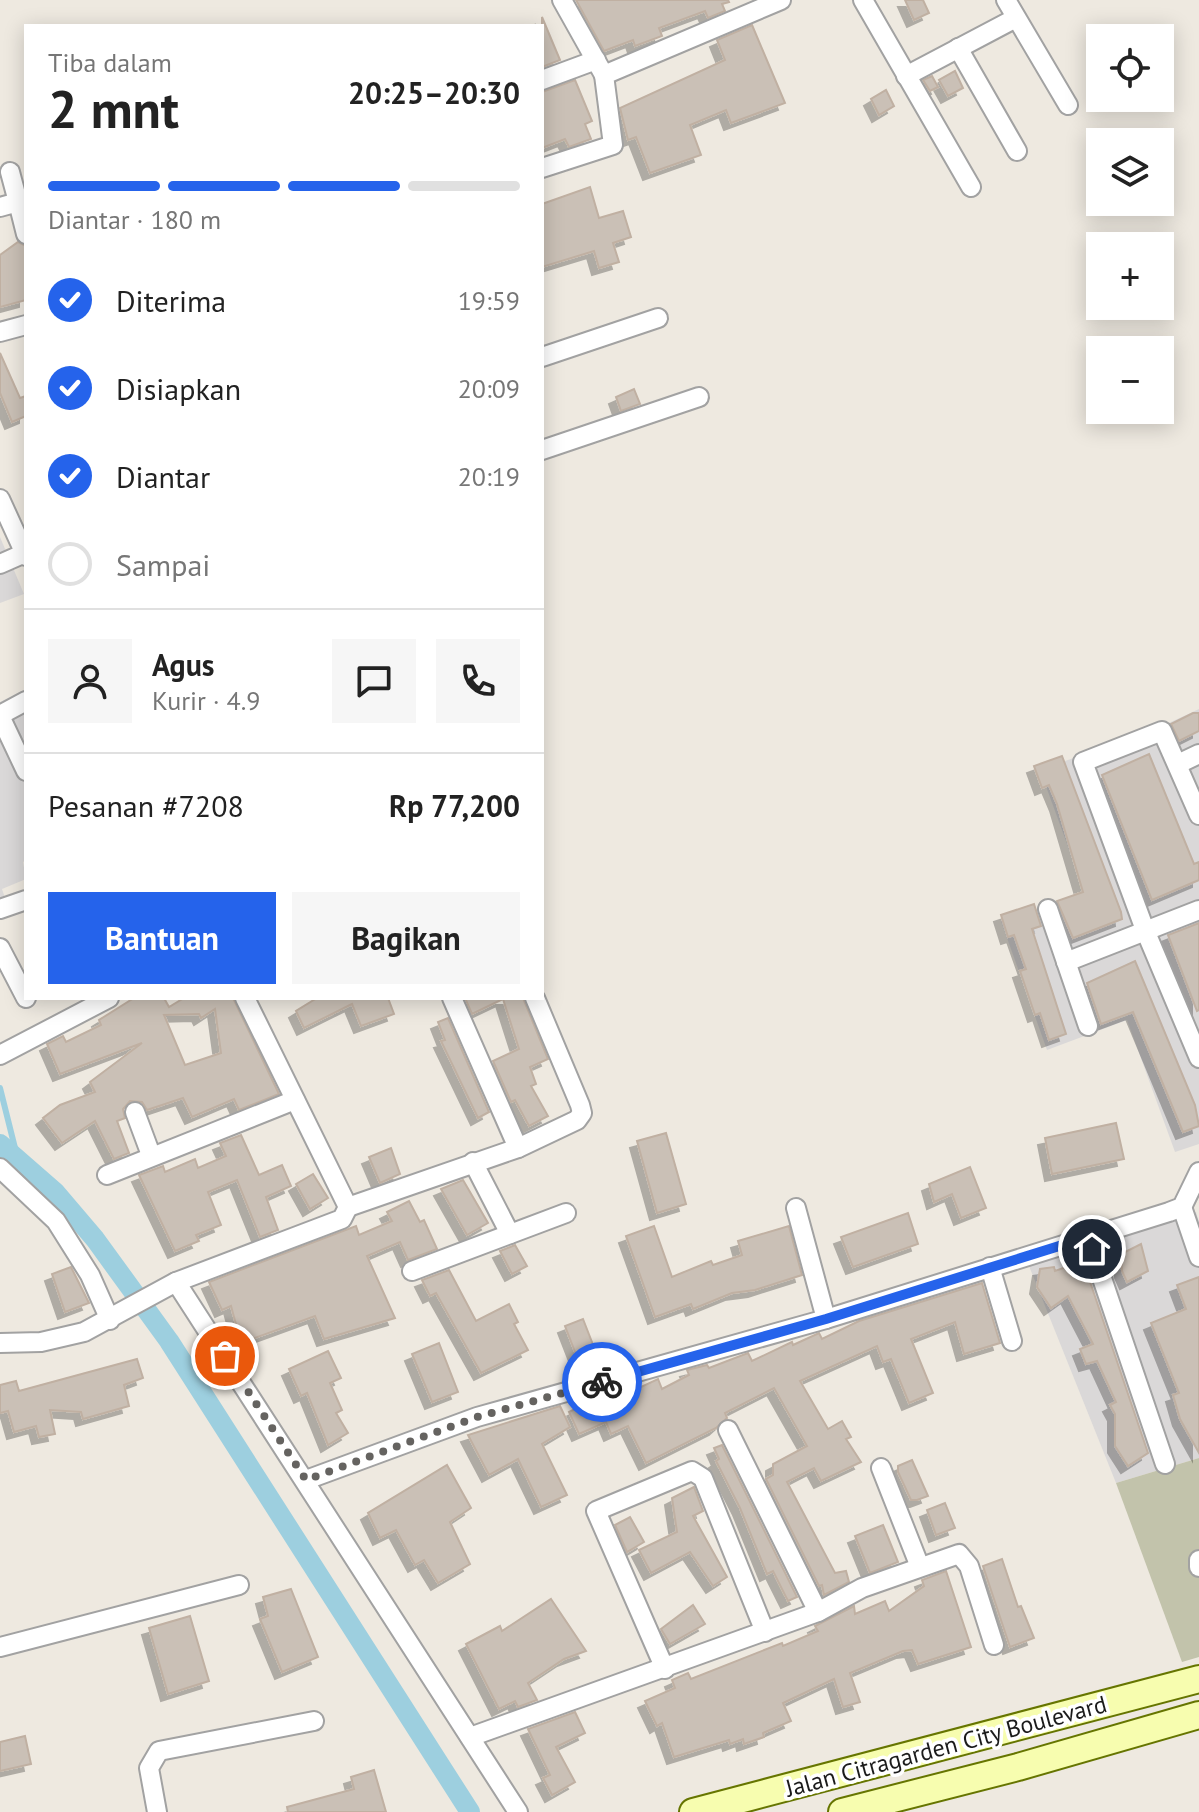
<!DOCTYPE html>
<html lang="id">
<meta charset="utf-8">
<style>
body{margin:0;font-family:"PT Sans",sans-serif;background:#f6f6f6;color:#222;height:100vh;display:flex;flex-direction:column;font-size:30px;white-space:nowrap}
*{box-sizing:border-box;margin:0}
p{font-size:26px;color:#767676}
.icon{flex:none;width:44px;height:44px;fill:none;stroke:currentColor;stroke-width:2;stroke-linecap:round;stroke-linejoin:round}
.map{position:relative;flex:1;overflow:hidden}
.details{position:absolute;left:24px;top:24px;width:520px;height:976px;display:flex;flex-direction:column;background:#fff;border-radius:0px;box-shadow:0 4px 20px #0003}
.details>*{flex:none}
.fabs{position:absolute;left:1086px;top:24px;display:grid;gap:16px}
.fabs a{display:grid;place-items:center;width:88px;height:88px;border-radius:0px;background:#fff;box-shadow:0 4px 20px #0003;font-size:40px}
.pin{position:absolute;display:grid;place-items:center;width:68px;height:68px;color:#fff;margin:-34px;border:4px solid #fff;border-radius:50%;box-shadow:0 2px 8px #0007}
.courier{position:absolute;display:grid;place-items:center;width:80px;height:80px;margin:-40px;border:6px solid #2563eb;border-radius:50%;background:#fff;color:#222;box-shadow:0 2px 10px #0007}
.head em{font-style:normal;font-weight:800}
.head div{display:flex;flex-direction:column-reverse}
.head{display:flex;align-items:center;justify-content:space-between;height:136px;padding:0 24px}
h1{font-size:52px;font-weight:800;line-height:60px}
.bar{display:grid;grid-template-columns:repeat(4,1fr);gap:12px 8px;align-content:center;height:96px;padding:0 24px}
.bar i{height:10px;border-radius:6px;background:#e0e0e0}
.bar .selected{background:#2563eb}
.bar p{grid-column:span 4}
.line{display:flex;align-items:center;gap:20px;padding:0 24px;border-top:2px solid #e0e0e0}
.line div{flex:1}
.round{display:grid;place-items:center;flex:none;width:84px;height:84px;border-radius:0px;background:#f6f6f6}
ol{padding:0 24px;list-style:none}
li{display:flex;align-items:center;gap:24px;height:88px}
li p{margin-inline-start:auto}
li .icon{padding:8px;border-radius:50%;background:#2563eb;color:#fff;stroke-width:4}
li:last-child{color:#767676}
li i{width:44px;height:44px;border:4px solid #e0e0e0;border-radius:50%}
.cta{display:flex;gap:16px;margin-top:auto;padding:16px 24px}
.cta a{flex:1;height:92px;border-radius:0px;background:#2563eb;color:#fff;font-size:32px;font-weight:800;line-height:92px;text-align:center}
.cta a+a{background:#f6f6f6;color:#222}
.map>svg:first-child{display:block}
</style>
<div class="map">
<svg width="1199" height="1812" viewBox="0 0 1199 1812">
<defs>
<filter id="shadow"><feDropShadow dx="-7" dy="7" stdDeviation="0" flood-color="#0004"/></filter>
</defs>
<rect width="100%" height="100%" fill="#eee9e0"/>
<g fill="#dad8d8">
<polygon points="0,537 24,594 0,603"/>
<polygon points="26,689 26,860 23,862 26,879 2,889 6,901 0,902 0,702"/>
<polygon points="1199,709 1199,1144 1175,1152 1127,1020 1047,1050 1001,921 1085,893 1040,770 1160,727"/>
<polygon points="1196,1212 1199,1222 1199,1458 1116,1483 1029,1266"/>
</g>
<polygon fill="#c2c3ab" points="1199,1458 1199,1657 1182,1662 1116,1483"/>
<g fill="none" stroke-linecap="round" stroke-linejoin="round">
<polyline stroke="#9dcfdf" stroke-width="6" points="0,1088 18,1160"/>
<polyline stroke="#9dcfdf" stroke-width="20" points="0,1144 55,1192 95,1239 169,1341 470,1812"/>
</g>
<g fill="#cac0b6" stroke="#c0b0a2" stroke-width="2" fill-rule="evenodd" filter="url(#shadow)">
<polygon points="576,0 728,0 729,2 722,4 725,11 708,18 705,11 659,28 662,36 635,46 633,40 604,51"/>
<polygon points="905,0 923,0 929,13 914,20"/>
<polygon points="542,17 560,60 542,67"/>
<polygon points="752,25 785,103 731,123 726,110 690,125 701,155 650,173 636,137 628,140 620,108 725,60 717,40"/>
<polygon points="955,71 963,88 948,96 939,80"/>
<polygon points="932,76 938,87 930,91 923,80"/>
<polygon points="575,80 592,121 585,124 591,139 569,147 565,139 542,148 542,92"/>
<polygon points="886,90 894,106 879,115 871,99"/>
<polygon points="590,187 599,218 623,211 631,237 613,243 619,262 599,268 594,251 542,267 542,204"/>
<polygon points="18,242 26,246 26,300 0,307 0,255"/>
<polygon points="0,353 20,398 26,396 26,416 12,422 0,393"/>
<polygon points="634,389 640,404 621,411 616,397"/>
<polygon points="1193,713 1199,713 1199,731 1179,741 1171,724"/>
<polygon points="1149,754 1194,864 1199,862 1199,880 1152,900 1102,775"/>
<polygon points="1062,756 1121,912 1122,919 1073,938 1057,901 1083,892 1057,804 1049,785 1042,788 1034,766"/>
<polygon points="1034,904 1041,926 1032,929 1066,1034 1049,1040 1040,1013 1035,1015 1020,971 1026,969 1014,935 1008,937 1001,915"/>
<polygon points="1199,923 1199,1010 1197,1011 1168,935"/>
<polygon points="1135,961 1195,1105 1199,1126 1183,1132 1133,1012 1101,1024 1087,983"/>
<path d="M134 998H164L169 1007 184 998H233L279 1094 239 1110 234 1099 192 1117 183 1098 147 1110 142 1102 130 1101 123 1109 125 1118 117 1121 129 1153 114 1159 95 1121 62 1143 43 1118 60 1105 95 1092 90 1082 142 1043 60 1074 47 1044 63 1036 66 1042 101 1025 99 1020ZM215 1009 221 1053 185 1065 164 1015 199 1014 201 1018Z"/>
<polygon points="317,998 388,998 394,1014 361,1026 352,1004 304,1028 296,1011"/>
<polygon points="465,998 523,998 548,1059 530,1067 536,1084 531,1086 548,1116 529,1126 515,1100 511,1102 493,1061 519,1049 503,999 472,1014"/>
<polygon points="448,1018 489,1112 478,1118 441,1041 445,1040 438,1022"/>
<polygon points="1116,1123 1124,1159 1052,1174 1045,1138"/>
<polygon points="666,1133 686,1204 657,1213 637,1141"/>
<polygon points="241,1135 259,1175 282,1165 291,1186 266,1197 278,1230 260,1237 237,1180 208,1192 221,1225 196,1235 199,1241 175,1251 139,1175 163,1166 165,1172 195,1159 198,1168 226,1156 220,1143"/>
<polygon points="391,1148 400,1174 380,1183 369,1157"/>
<polygon points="970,1167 986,1208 961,1218 952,1194 934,1202 929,1184"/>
<polygon points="313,1174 328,1198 310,1209 296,1184"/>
<polygon points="463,1180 488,1223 467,1235 441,1189"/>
<polygon points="409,1201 420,1222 424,1220 437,1249 408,1260 400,1242 367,1256 395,1318 324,1339 315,1316 241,1343 231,1306 222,1310 209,1282 356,1226 359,1235 392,1221 387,1212"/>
<polygon points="908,1213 918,1244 853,1267 841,1237"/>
<polygon points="654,1226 672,1277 711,1261 713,1265 742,1255 738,1241 789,1226 802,1275 755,1290 732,1293 693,1309 691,1304 655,1317 626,1236"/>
<polygon points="1141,1244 1148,1271 1127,1282 1122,1271 1121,1254"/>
<polygon points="515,1245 527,1266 512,1274 500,1251"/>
<polygon points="1083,1261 1148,1453 1128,1466 1115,1446 1115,1414 1110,1405 1116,1402 1097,1361 1086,1364 1080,1349 1093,1344 1068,1296 1051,1308 1037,1287 1040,1269 1054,1267 1055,1271"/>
<polygon points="71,1267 89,1303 65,1312 52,1274"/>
<polygon points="449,1270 476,1321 509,1304 518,1322 514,1324 528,1350 481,1373 436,1293 430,1296 422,1280"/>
<polygon points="1199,1277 1199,1453 1180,1419 1173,1395 1179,1393 1151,1323 1186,1309 1177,1285"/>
<polygon points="982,1283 1000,1343 964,1354 955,1322 911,1339 933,1393 909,1403 891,1359 883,1362 877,1346 800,1381 828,1429 842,1421 851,1437 846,1439 861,1462 821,1481 814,1468 787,1482 835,1573 846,1571 849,1582 824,1595 822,1585 819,1586 766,1479 773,1475 773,1464 807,1446 774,1388 725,1413 727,1418 716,1428 646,1463 628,1426 611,1434 606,1422 579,1434 569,1412 609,1392 637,1385 639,1388 658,1379 662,1389 689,1375 687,1370 707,1365 709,1368 748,1353 752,1361 792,1342 793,1345 819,1333 822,1339 859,1321"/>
<polygon points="583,1319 595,1350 577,1357 565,1326"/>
<polygon points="439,1343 458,1392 432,1402 412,1354"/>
<polygon points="328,1351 341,1378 330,1383 342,1410 336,1413 348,1433 328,1445 307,1393 301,1396 289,1369"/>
<polygon points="137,1359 143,1378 124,1385 129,1406 83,1419 81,1412 50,1410 55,1434 39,1437 36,1426 14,1432 8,1411 0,1413 0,1385 16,1381 19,1391"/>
<polygon points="560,1406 570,1427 542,1444 567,1495 541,1507 518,1459 489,1475 468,1435"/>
<polygon points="722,1445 797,1597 788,1601 773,1571 767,1574 740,1508 716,1461 719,1459 714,1448"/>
<polygon points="912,1460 928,1496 917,1500 911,1500 898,1472 898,1466"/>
<polygon points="447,1465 471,1508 450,1522 470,1564 438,1583 424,1560 415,1565 396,1530 380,1538 368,1513"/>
<polygon points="694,1487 703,1511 693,1516 727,1577 713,1586 690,1552 651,1573 639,1550 677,1532 672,1498"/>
<polygon points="945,1503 955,1528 936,1535 927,1510"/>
<polygon points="630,1517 644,1542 627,1552 615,1525"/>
<polygon points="883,1525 898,1562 870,1573 855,1536"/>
<polygon points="1002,1559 1018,1607 1021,1606 1034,1638 1010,1647 983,1566"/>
<polygon points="946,1571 971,1647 918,1664 912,1650 903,1651 850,1673 860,1702 843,1707 834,1679 783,1703 791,1721 763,1733 764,1737 744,1744 743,1739 730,1744 729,1740 674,1757 662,1723 657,1726 645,1701 675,1688 672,1680 688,1673 691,1679 782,1643 783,1646 818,1631 815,1626 854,1606 855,1614 885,1601 889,1611 924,1586 922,1580"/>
<polygon points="291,1589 318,1657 282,1672 260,1619 268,1616 263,1597"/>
<polygon points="551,1599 586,1651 564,1659 528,1683 537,1700 518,1707 515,1701 499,1709 466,1644 500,1626 502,1631"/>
<polygon points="693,1605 705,1624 670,1644 661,1629"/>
<polygon points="190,1616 209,1681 168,1694 149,1628"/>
<polygon points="575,1712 585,1733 556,1747 575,1782 552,1795 543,1778 550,1775 528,1729"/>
<polygon points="25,1736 31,1764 0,1771 0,1742"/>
<polygon points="374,1770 386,1812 288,1812 287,1807 354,1789 351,1777"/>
</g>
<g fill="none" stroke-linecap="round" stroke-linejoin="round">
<defs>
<g id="minor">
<polyline points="562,0 604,75"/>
<polyline points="863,0 971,187"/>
<polyline points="1006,0 1068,105"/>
<polyline points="958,48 1017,151"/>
<polyline points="906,76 1016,18"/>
<polyline points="542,80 596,60"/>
<polyline points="542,168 613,145 604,75 781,0"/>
<polyline points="10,172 18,202"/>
<polyline points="0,207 18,202 26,234"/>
<polyline points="0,332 26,325"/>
<polyline points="542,357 658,318"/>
<polyline points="542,450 699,397"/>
<polyline points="0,499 26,556"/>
<polyline points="0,564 25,553"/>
<polyline points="0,715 26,701"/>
<polyline points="0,716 26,771"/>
<polyline points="1178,764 1199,754"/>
<polyline points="1199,815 1162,731 1083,762 1145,930 1199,1058"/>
<polyline points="0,909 26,900"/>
<polyline points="1048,909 1088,1026"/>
<polyline points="0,948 26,998"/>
<polyline points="1066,962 1199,910"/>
<polyline points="452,998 518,1148"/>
<polyline points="0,1055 109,998"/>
<polyline points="135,1112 151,1155"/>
<polyline points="473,1162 510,1234"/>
<polyline points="0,1168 56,1221 90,1275 110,1320"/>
<polyline points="107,1175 295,1100"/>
<polyline points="348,1207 518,1148 577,1120 582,1113 580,1105 535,998"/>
<polyline points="1182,1207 1199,1257"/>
<polyline points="796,1208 826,1319"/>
<polyline points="1088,1237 1165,1464"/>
<polyline points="990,1267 1012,1341"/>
<polyline points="412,1271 566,1213"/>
<polyline points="176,1282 518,1812"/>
<polyline points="0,1343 41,1342 84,1332 176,1282 342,1219 348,1207 245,998"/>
<polyline points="728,1430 818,1612"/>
<polyline points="881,1468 920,1567"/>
<polyline points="306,1480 477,1417 826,1319 1169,1212 1182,1207 1199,1172"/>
<polyline points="1199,1560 1199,1567"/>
<polyline points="0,1647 239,1585"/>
<polyline points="665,1669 596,1511 692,1471 703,1478 765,1632"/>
<polyline points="470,1737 818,1612 862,1588 959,1554 969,1566 994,1645"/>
<polyline points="157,1812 149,1768 159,1751 314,1721"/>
</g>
<g id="secondary">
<polyline points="693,1812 1199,1679"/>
<polyline points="842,1812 1018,1767 1199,1715"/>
</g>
</defs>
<use href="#minor" stroke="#a2a2a2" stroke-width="22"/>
<use href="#secondary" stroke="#667500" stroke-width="30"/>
<use href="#minor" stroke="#fff" stroke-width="18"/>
<use href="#secondary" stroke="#f7fdaf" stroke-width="26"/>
</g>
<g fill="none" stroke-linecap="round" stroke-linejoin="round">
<polyline stroke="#656360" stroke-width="8" stroke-dasharray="0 14.4" points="225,1356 306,1480 477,1417 602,1382"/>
<polyline stroke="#2563eb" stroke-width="10" points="602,1382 826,1319 1088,1237 1092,1249"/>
</g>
<g text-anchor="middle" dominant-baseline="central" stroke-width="7" stroke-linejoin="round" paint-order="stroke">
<g font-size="24" fill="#1b1b1b" stroke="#fff">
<text transform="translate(946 1746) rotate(-15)">Jalan Citragarden City Boulevard</text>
</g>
</g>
</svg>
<div class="fabs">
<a><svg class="icon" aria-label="locate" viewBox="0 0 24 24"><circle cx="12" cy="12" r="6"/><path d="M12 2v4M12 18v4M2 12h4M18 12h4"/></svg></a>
<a><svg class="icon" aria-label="layers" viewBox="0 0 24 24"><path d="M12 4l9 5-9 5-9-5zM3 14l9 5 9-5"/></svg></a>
<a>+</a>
<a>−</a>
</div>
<div class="pin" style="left:225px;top:1356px;background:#ea580c"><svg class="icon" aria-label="bag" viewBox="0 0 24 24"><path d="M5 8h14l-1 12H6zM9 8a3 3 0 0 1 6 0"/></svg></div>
<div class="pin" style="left:1092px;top:1249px;background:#1f2937"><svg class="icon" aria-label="home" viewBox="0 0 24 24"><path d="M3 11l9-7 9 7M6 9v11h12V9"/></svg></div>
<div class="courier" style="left:602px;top:1382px"><svg class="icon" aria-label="bike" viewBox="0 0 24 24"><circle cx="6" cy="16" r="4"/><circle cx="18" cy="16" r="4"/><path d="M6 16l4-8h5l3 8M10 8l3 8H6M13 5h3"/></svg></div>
<section class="details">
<div class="head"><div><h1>2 mnt</h1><p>Tiba dalam</p></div><em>20:25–20:30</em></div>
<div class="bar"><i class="selected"></i><i class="selected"></i><i class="selected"></i><i></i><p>Diantar · 180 m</p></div>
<ol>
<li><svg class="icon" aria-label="check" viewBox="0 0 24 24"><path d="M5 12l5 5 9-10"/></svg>Diterima<p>19:59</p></li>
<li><svg class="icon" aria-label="check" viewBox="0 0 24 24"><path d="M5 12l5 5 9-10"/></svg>Disiapkan<p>20:09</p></li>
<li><svg class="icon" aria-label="check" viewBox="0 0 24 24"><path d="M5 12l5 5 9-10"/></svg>Diantar<p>20:19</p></li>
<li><i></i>Sampai</li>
</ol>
<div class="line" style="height:144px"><a class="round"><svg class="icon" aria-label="person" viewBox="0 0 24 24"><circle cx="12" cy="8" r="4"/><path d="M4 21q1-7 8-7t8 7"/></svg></a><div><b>Agus</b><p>Kurir · 4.9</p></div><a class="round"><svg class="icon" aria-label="chat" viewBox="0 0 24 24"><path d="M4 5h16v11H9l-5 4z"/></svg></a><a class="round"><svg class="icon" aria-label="phone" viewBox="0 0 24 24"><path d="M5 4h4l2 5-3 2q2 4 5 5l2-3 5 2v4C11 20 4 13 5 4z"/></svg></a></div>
<div class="line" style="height:104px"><div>Pesanan #7208</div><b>Rp 77,200</b></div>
<div class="cta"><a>Bantuan</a><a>Bagikan</a></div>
</section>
</div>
